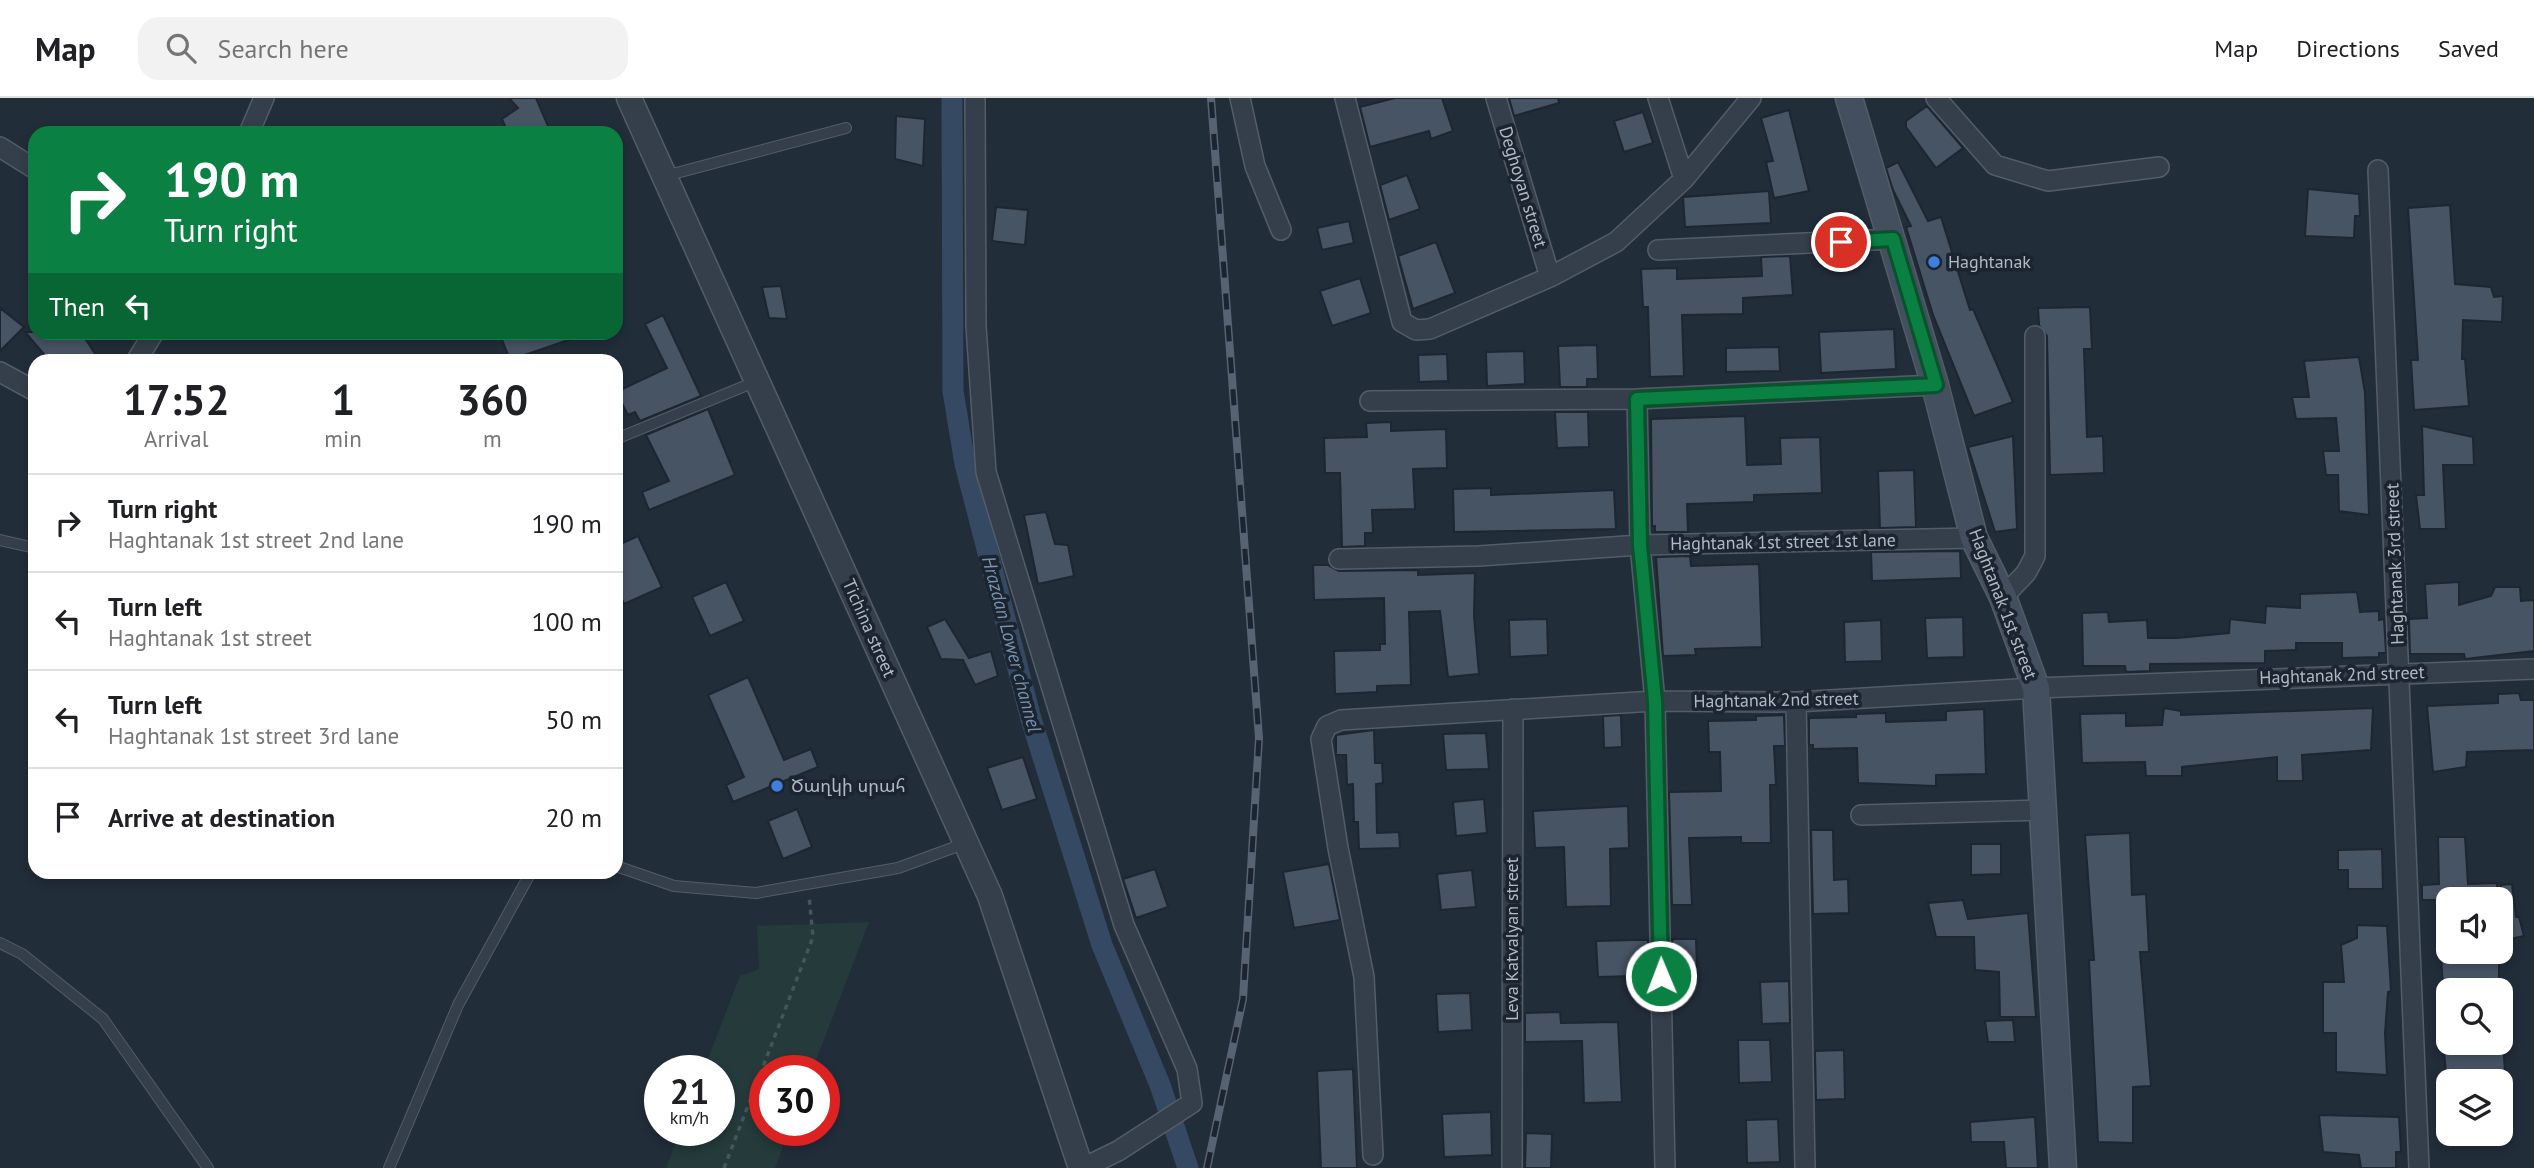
<!DOCTYPE html>
<meta charset="utf-8">
<style>
:root{--surface:#fff;--page:#f2f2f2;--text:#202124;--muted:#757577;--line:#e0e0e0}
body{margin:0;font-family:"PT Sans","Noto Sans Armenian",sans-serif;background:var(--page);color:var(--text);height:100vh;display:flex;flex-direction:column;font-size:26px;white-space:nowrap}
*{box-sizing:border-box;margin:0}
p{font-size:23px;color:var(--muted)}
.icon{flex:none;width:38px;height:38px;fill:none;stroke:currentColor;stroke-width:2;stroke-linecap:round;stroke-linejoin:round}
.map{position:relative;flex:1;overflow:hidden}
.sheet{position:absolute;left:28px;top:256px;width:595px;height:525px;display:flex;flex-direction:column;background:var(--surface);border-radius:21px;box-shadow:0 4px 10px #0003}
.sheet>*{flex:none}
.guide{position:absolute;left:28px;top:28px;width:595px;height:214px;border-radius:21px;box-shadow:0 4px 10px #0003;background:#0b8043;color:#fff;overflow:hidden}
.buttons{position:absolute;left:2436px;top:789px;display:grid;gap:14px}
.buttons a{display:grid;place-items:center;width:77px;height:77px;border-radius:14px;background:var(--surface);box-shadow:0 4px 10px #0003;font-size:35px}
.speed{position:absolute;left:644px;top:957px;display:flex;gap:14px;font-size:35px;font-weight:700;text-align:center}
.speed>*{display:grid;place-content:center;width:91px;height:91px;border-radius:50%;background:var(--surface);box-shadow:0 4px 10px #0003;line-height:1}
.speed small{font-size:18px;font-weight:400}
.speed .limit{border:10px solid #d22;background:#fff;color:#111}
.pin{position:absolute;display:grid;place-items:center;width:60px;height:60px;color:#fff;margin:-30px;border:4px solid #fff;border-radius:50%;box-shadow:0 2px 7px #0007}
.me{position:absolute;width:77px;margin:-38px;rotate:359deg;stroke-linejoin:round;filter:drop-shadow(0 0 5px #0008)}
.turn{display:flex;align-items:center;gap:24px;height:147px;padding:0 21px;font-size:32px}
.turn .icon{width:91px;height:91px;stroke-width:2.5}
.turn b{display:block;font-size:49px;line-height:60px}
.then{display:flex;align-items:center;height:66px;padding:0 21px;background:#0003;gap:14px;font-size:26px}
.eta{display:flex;justify-content:space-evenly;align-items:center;height:119px;text-align:center}
.eta b{font-size:42px;font-weight:600;line-height:49px}
ul{padding:0;list-style:none}
li{display:flex;align-items:center;gap:21px;height:98px;padding:0 21px;border-top:2px solid var(--line)}
li div{flex:1}
li b{display:block;font-size:26px}
li em{font-style:normal}
header{display:flex;align-items:center;gap:42px;box-sizing:border-box;height:98px;padding:0 35px;background:var(--surface);border-bottom:2px solid var(--line)}
header strong{font-size:33px}
nav{display:flex;gap:38px;margin-inline-start:auto;font-size:24px}
.search{width:490px;height:63px;background:var(--page);display:flex;align-items:center;gap:18px;box-sizing:border-box;padding:0 24px;border-radius:21px;color:var(--muted);font-size:26px}
.map>svg:first-child{display:block}
.green{fill:#243a3b}
.lines{fill:none;stroke-linecap:round;stroke-linejoin:round}
.canal{stroke:#354a62;stroke-width:21}
.building{fill:#475464;stroke:#1d2631;stroke-width:2}
.service-casing{stroke:#535d68;stroke-width:12}
.minor-casing{stroke:#535d68;stroke-width:22}
.tertiary-casing{stroke:#535d68;stroke-width:27}
.secondary-casing{stroke:#535d68;stroke-width:29}
.path{stroke:#415759;stroke-width:3.5;stroke-dasharray:5 5;stroke-linecap:butt}
.service{stroke:#353f4b;stroke-width:10}
.minor{stroke:#353f4b;stroke-width:19}
.tertiary{stroke:#353f4b;stroke-width:24}
.secondary{stroke:#434e5e;stroke-width:26}
.rail-casing{stroke:#576372;stroke-width:8}
.rail{stroke:#1b242f;stroke-width:5;stroke-dasharray:16;stroke-linecap:butt}
.route-casing{stroke:#07532c;stroke-width:18}
.route{stroke:#0b8043;stroke-width:12}
.shop-dot{fill:#3f7fe0;stroke:#1b242f;stroke-width:2.5}
.labels{text-anchor:middle;stroke-width:7;stroke-linejoin:round;paint-order:stroke}
.street-label{font-size:18px;fill:#b0bac7;stroke:#1b242f}
.poi-label{font-size:18px;fill:#b0bac7;stroke:#1b242f;text-anchor:start}
.water-label{font-size:19px;font-style:italic;fill:#7892af;stroke:#1b242f}
</style>
<header>
<strong>Map</strong>
<div class="search"><svg class="icon" aria-label="search" viewBox="0 0 24 24"><circle cx="10" cy="10" r="6"/><path d="M15 15l6 6"/></svg>Search here</div>
<nav><a>Map</a><a>Directions</a><a>Saved</a></nav>
</header>
<div class="map">
<svg width="2534" height="1070" viewBox="0 0 2534 1070">
<rect width="100%" height="100%" fill="#222d3a"/>
<path class="green" d="M869,824L812,973H765V1032L789,1033L775,1070H666L680,1033L719,1032V973H703L740,878L759,871L757,828Z"/>
<g class="lines">
<path class="canal" d="M952,0L953,293L965,366L1031,621L1102,847L1160,987L1188,1070"/>
</g>
<path class="building" d="M509,0H536L551,35H508L502,21L518,10Z
M1395,0H1442L1453,33L1431,41L1429,33L1370,49L1360,9Z
M1509,0H1558L1559,5L1514,18Z
M1927,8L1963,50L1936,70L1906,29V23Z
M1789,12L1809,93L1774,100L1766,64L1773,63L1761,20Z
M1643,14L1653,45L1624,54L1614,23Z
M896,18L925,21L923,68L895,61Z
M1898,64L1928,123L1941,119L1970,212L1973,211L2013,304L1974,318L1933,217L1906,129L1911,128L1893,92L1886,70Z
M1407,77L1420,111L1389,122L1380,87Z
M2308,91L2359,96L2360,118H2355L2354,140L2305,138Z
M1769,93L1771,125L1685,129L1683,99Z
M2450,107L2455,186L2491,189L2494,199L2503,198L2502,224L2463,222L2462,261H2465L2469,308L2414,312L2411,262H2418L2408,110Z
M996,109L1028,112L1025,147L992,143Z
M1349,123L1354,145L1322,152L1317,130Z
M1436,144L1455,195L1413,211L1398,158Z
M1790,158L1793,197L1743,200V216L1682,217L1684,278L1650,279L1648,209H1643L1641,171L1677,170V181L1762,178L1761,159Z
M1360,180L1371,215L1332,228L1320,193Z
M781,188L787,221L769,220L762,189Z
M2090,209L2092,251H2084L2087,339L2103,338L2104,375L2050,377L2047,238L2039,227L2038,210Z
M0,210L24,229L0,253Z
M663,217L701,298L640,323L635,314L628,317L616,294L667,270L645,226Z
M1894,231L1896,271L1821,275L1819,234Z
M25,234H81L99,262H49Z
M499,234H585L586,236L510,262Z
M1597,247L1598,281H1587V289H1560L1558,248Z
M1779,249L1780,273L1726,274V250Z
M1524,253L1525,286L1487,288L1486,254Z
M1447,256L1448,283L1419,284L1418,257Z
M2359,259L2365,295L2369,417L2339,413L2338,377H2326L2323,353H2339L2336,320L2296,321L2292,299H2309L2304,263Z
M708,311L735,377L649,412L642,394L669,383L646,337Z
M1555,314H1588L1589,349L1557,350Z
M1745,318L1747,367L1781,366L1780,340L1820,339L1822,395L1754,397V404L1687,406L1688,434H1655V428H1652L1651,321Z
M1391,324V333L1446,331L1447,370L1413,371L1415,411L1372,412L1373,435H1365V448L1342,449L1340,375H1325L1324,340L1367,339L1366,325Z
M2422,328L2473,339L2474,367H2443L2446,431H2420L2416,397H2424Z
M2013,338L2017,431L1995,434L1968,349Z
M1914,372L1916,429L1880,430L1878,373Z
M1491,390V397L1614,392L1616,431L1454,434L1453,391Z
M1046,414L1055,446L1068,447L1074,478L1038,486L1024,417Z
M638,438L662,489L624,506L616,489V448Z
M1960,453L1961,480L1872,483L1871,454Z
M1690,458L1691,468L1759,466L1762,549L1695,551L1696,557L1663,558L1656,459Z
M1313,467H1328L1339,473L1418,472V477L1475,475L1474,518L1479,576L1448,579L1440,513L1409,514L1411,587L1377,588V594L1335,596L1334,553L1380,552V546H1385L1384,500L1314,502Z
M726,484L744,523L710,538L692,499Z
M2459,484V507L2491,498L2495,489H2520L2521,503L2534,502V553L2465,561L2464,556H2410L2409,521L2427,520L2425,486Z
M2357,494L2360,514L2379,513V522L2384,521L2386,555H2379V559L2342,560V545H2296V552L2265,553V565L2150,566V573L2126,574L2125,568H2083L2082,515L2108,514L2109,524L2147,522L2148,540H2177L2229,535L2230,521L2265,525L2266,508L2300,510V496Z
M1963,519L1964,559L1927,560L1925,520Z
M945,521L969,560L991,553L998,578L975,587L963,562L941,561L927,529Z
M1547,521L1548,557L1510,559L1509,522Z
M1881,522L1882,563L1845,564L1844,524Z
M748,579L784,662L811,651L818,669L733,704L726,687L744,679L708,597Z
M2519,595L2521,602H2534V652L2467,654L2466,669L2433,674L2427,608L2498,605V596Z
M2164,610L2181,613V617L2373,610L2371,652L2302,657L2303,683H2277V659L2182,669V678H2146L2145,664L2082,665L2080,616L2126,615V628L2162,627Z
M1984,611L1986,676L1936,677V688L1858,685L1857,650L1813,651V647H1809V620L1856,619V616L1886,615V624L1946,622V613Z
M1621,617L1622,649L1604,650L1603,618Z
M1784,617L1785,648H1774L1776,687H1770L1771,745H1741V739L1689,740L1692,807H1672L1669,694L1721,693L1720,654H1709L1708,623L1756,622V618Z
M1374,632L1375,665H1382L1383,685L1376,686L1377,735L1399,734L1400,750L1359,751L1358,724H1354L1353,686L1347,687L1346,657H1336V637Z
M1486,635L1489,671L1446,672L1443,636Z
M1023,659L1037,701L1002,712L987,670Z
M1484,701L1487,735L1456,738L1453,704Z
M1628,708L1629,750L1610,751L1611,808L1566,809L1564,749L1535,750L1533,713Z
M797,711L812,749L783,761L768,723Z
M1811,732H1833L1834,782L1848,781L1849,815L1813,816Z
M2130,735L2132,797L2146,796L2149,854H2140L2151,988L2133,989V1045L2098,1044L2089,862H2094L2085,737Z
M2438,739H2465L2468,786L2497,785L2498,802H2422V787L2439,786Z
M1971,746H2001V776L1971,777Z
M2382,751L2383,791H2348V772H2338V752Z
M1329,766L1340,822L1294,830L1283,774Z
M1155,771L1168,809L1136,820L1123,781Z
M1472,772L1476,809L1441,812L1437,776Z
M2512,786L2516,819H2519L2524,838L2501,843V787Z
M1963,802L1968,821L2028,815L2036,919H2000L1999,874L1975,872L1974,839H1936L1928,805Z
M2357,827L2387,828L2391,893L2388,894L2385,935L2387,977L2336,974V935H2323V884H2344L2341,847L2357,840Z
M1672,841H1696L1697,869L1673,870Z
M1634,842H1648V871H1635V878L1598,879L1596,843Z
M2441,854H2499V892H2443Z
M1789,883L1790,925L1762,926L1760,884Z
M1470,895L1472,932L1438,934L1436,896Z
M1560,914L1561,925L1618,924L1622,1004L1584,1005L1582,943L1525,944V915Z
M2013,922L2015,944H1988L1985,923Z
M1738,942H1770L1772,984L1739,985Z
M2443,945H2503L2505,974L2485,975V984H2447Z
M1844,952L1845,1001L1816,1002L1815,953Z
M1353,971L1357,1070H1321L1317,973Z
M1491,1014L1492,1057L1444,1059L1442,1016Z
M2319,1017L2399,1019L2401,1054H2396V1070H2361L2359,1057L2323,1054Z
M2035,1019L2038,1070H2006L2004,1044H1971L1970,1024Z
M1778,1021L1780,1064L1747,1065L1746,1022Z
M1526,1035L1552,1036L1551,1070H1525Z"/>
<g class="lines">
<g class="service-casing">
<path id="service" d="M665,78L846,30
M616,341L757,283
M0,442L35,450
M616,768L674,788L756,795L898,770L966,745
M0,845L22,856L103,921L208,1070
M389,1070L458,907L531,774"/>
</g>
<g class="minor-casing">
<path id="minor" d="M975,0L976,228L986,374L1124,827L1187,971L1192,1005L1118,1053L1083,1070
M1240,0L1255,68L1281,132
M1345,0L1402,224L1416,232L1430,231L1550,179L1616,144L1684,81L1751,0
M1496,0L1550,179
M1658,0L1684,81
M1936,0L1995,67L2048,83L2159,69
M249,35L264,0
M0,49L35,71
M2378,72L2419,1070
M1658,152L1893,141
M137,262L154,234
M0,274L35,293
M1637,301L1640,447L1655,603L1665,1070
M1370,303L1637,301L1935,287
M1339,461L1479,458L1640,447L1974,440
M2003,499L2026,475L2035,458V238
M1796,604L1805,1070
M1861,717L2041,712
M1373,1057L1364,879L1338,750L1321,641L1327,628L1341,622L1655,603L1796,604L2036,590L2534,571
M1512,1070L1513,611"/>
</g>
<g class="tertiary-casing">
<path id="tertiary" d="M629,0L990,798L1081,1070"/>
</g>
<g class="secondary-casing">
<path id="secondary" d="M1849,0L1935,287L1974,440L2003,499L2036,590L2063,1070"/>
</g>
<path class="path" d="M724,1070L813,839L809,798"/>
<use href="#service" class="service"/>
<use href="#minor" class="minor"/>
<use href="#tertiary" class="tertiary"/>
<use href="#secondary" class="secondary"/>
<g class="rail-casing">
<path id="rail" d="M1207,1070L1243,901L1259,640L1211,0"/>
</g>
<use href="#rail" class="rail"/>
</g>
<g class="lines">
<g class="route-casing">
<path id="route" d="M1661,878L1655,603L1640,447L1637,301L1936,287L1893,141L1841,144"/>
</g>
<use href="#route" class="route"/>
</g>
<g class="shop-dot">
<circle cx="1934" cy="164" r="7"/>
<circle cx="777" cy="688" r="7"/>
</g>
<g class="labels">
<g class="street-label">
<text transform="translate(1523 89) rotate(73)" y="6">Deghoyan street</text>
<text transform="translate(1783 444) rotate(-1)" y="6">Haghtanak 1st street 1st lane</text>
<text transform="translate(2395 466) rotate(-92)" y="6">Haghtanak 3rd street</text>
<text transform="translate(2003 506) rotate(69)" y="6">Haghtanak 1st street</text>
<text transform="translate(869 530) rotate(66)" y="6">Tichina street</text>
<text transform="translate(2342 577) rotate(-2)" y="6">Haghtanak 2nd street</text>
<text transform="translate(1776 602) rotate(-1)" y="6">Haghtanak 2nd street</text>
<text transform="translate(1512 841) rotate(-90)" y="6">Leva Katvalyan street</text>
</g>
<g class="poi-label">
<text x="1948" y="170">Haghtanak</text>
<text x="791" y="694">Ծաղկի սրահ</text>
</g>
<g class="water-label">
<text transform="translate(1012 546) rotate(75)" y="7">Hrazdan Lower channel</text>
</g>
</g>
</svg>
<div class="buttons">
<a><svg class="icon" aria-label="sound" viewBox="0 0 24 24"><path d="M4 9h4l5-4v14l-5-4H4zM17 9q2 3 0 6"/></svg></a>
<a><svg class="icon" aria-label="search" viewBox="0 0 24 24"><circle cx="10" cy="10" r="6"/><path d="M15 15l6 6"/></svg></a>
<a><svg class="icon" aria-label="layers" viewBox="0 0 24 24"><path d="M12 4l9 5-9 5-9-5zM3 14l9 5 9-5"/></svg></a>
</div>
<div class="speed"><div>21<small>km/h</small></div><div class="limit">30</div></div>
<div class="pin" style="left:1841px;top:144px;background:#d93025"><svg class="icon" aria-label="arrive" viewBox="0 0 24 24"><path d="M6 21V4h12l-3 4 3 4H6"/></svg></div>
<svg class="me" style="left:1661px;top:878px" viewBox="-20 -20 40 40"><circle r="17" fill="#0b8043" stroke="#fff" stroke-width="3"/><path d="M0-11L8 9 0 5-8 9z" fill="#fff"/></svg>
<div class="guide">
<div class="turn"><svg class="icon" aria-label="right" viewBox="0 0 24 24"><path d="M7 20v-9h11M14 6l5 5-5 5"/></svg><div><b>190 m</b>Turn right</div></div>
<div class="then">Then<svg class="icon" aria-label="left" viewBox="0 0 24 24"><path d="M17 20v-9H6M10 6l-5 5 5 5"/></svg></div>
</div>
<section class="sheet">
<div class="eta">
<div><b>17:52</b><p>Arrival</p></div>
<div><b>1</b><p>min</p></div>
<div><b>360</b><p>m</p></div>
</div>
<ul>
<li><svg class="icon" aria-label="right" viewBox="0 0 24 24"><path d="M7 20v-9h11M14 6l5 5-5 5"/></svg><div><b>Turn right</b><p>Haghtanak 1st street 2nd lane</p></div><em>190 m</em></li>
<li><svg class="icon" aria-label="left" viewBox="0 0 24 24"><path d="M17 20v-9H6M10 6l-5 5 5 5"/></svg><div><b>Turn left</b><p>Haghtanak 1st street</p></div><em>100 m</em></li>
<li><svg class="icon" aria-label="left" viewBox="0 0 24 24"><path d="M17 20v-9H6M10 6l-5 5 5 5"/></svg><div><b>Turn left</b><p>Haghtanak 1st street 3rd lane</p></div><em>50 m</em></li>
<li><svg class="icon" aria-label="arrive" viewBox="0 0 24 24"><path d="M6 21V4h12l-3 4 3 4H6"/></svg><div><b>Arrive at destination</b></div><em>20 m</em></li>
</ul>
</section>
</div>
